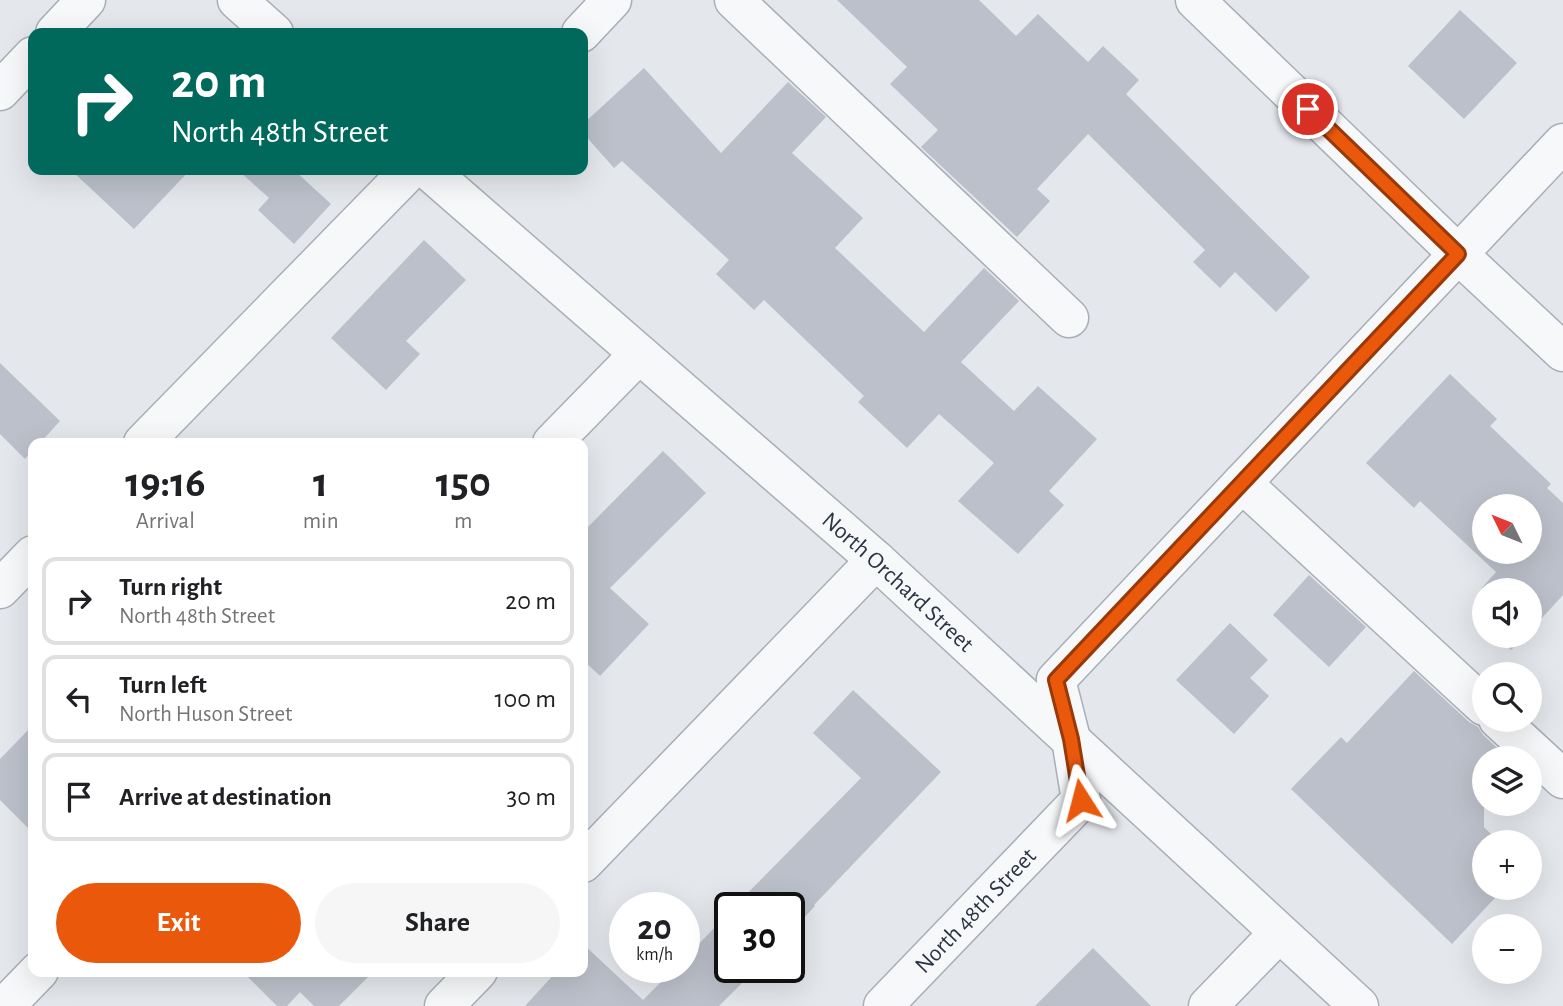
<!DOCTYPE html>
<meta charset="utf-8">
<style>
:root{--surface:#fff;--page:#f6f6f6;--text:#202124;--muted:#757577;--line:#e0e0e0;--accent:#ea580c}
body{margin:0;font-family:"Alegreya Sans",sans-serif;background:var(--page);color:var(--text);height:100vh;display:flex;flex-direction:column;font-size:26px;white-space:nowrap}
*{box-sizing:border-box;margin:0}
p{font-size:23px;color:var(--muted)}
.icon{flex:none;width:38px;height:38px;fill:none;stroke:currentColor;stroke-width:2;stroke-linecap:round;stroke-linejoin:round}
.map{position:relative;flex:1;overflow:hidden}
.details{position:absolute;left:28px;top:438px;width:560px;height:539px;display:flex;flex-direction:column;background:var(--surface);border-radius:14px;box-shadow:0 7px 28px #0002}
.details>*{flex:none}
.hud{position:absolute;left:28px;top:28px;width:560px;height:147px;border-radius:14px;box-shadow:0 7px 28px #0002;background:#00695c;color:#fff;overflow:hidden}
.needle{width:46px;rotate:313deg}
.controls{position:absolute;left:1472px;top:494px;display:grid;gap:14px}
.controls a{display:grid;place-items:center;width:70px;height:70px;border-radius:50%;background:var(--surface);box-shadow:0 7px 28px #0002;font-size:35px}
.speed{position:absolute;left:609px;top:892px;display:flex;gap:14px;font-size:35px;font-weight:700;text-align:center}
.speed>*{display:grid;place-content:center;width:91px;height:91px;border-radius:50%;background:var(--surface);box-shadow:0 7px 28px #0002;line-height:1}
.speed small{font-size:18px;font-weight:400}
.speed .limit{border:4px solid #111;border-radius:10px;background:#fff;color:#111}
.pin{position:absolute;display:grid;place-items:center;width:60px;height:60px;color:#fff;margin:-30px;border:4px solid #fff;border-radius:50%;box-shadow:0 2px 7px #0007}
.me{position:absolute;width:77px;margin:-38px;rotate:351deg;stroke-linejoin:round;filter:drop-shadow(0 0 5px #0008)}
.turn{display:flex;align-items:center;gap:24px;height:147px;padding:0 28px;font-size:32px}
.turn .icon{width:91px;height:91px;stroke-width:2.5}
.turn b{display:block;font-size:49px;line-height:60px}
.eta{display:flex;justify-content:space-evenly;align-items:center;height:119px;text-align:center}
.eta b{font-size:42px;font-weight:600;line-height:49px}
.cta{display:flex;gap:14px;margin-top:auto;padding:14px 28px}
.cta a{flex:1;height:80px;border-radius:42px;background:var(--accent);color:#fff;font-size:28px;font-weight:600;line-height:80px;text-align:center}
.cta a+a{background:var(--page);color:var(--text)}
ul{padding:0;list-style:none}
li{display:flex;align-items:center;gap:21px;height:88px;margin:0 14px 10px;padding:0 14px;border:4px solid var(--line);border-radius:14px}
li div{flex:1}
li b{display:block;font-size:26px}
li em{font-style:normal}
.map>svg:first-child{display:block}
.building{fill:#bbc0ca;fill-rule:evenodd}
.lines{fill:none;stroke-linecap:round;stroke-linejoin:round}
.minor-casing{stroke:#a9aeb7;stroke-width:41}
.minor{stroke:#f7f8fa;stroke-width:38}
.route-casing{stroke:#983908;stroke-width:18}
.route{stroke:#ea580c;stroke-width:12}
.labels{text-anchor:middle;stroke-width:5;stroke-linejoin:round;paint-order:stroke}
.street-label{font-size:24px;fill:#2b3445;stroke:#f4f6f9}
</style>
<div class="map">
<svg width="1563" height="1006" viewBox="0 0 1563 1006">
<rect width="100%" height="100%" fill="#e4e7ec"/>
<path class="building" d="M837,0H979L1016,36L1038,14L1088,62L1103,46L1139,80L1126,94L1310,277L1276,312L1235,272L1220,288L1193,262L1205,250L1088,134L1037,189L1050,201L1017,237L921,147L938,130L890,84L907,67Z
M1460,10L1517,63L1464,119L1408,66Z
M644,68L721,153L788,82L826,117L792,153L863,218L835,248L924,332L984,268L1019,301L961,362L1014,411L1038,386L1097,439L1049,491L1064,505L1018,554L958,501L994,463L939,414L907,448L858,402L864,396L764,300L754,310L716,274L729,260L622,161L614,168L583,133V124Z
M71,170H190L134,229Z
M238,170H294L331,204L294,244L258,210L269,198Z
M424,240L466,280L406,341L420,354L386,390L331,338Z
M0,363L60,421L40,443H33V450L25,459L0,434Z
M1450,374L1497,419L1490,426L1551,484L1547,488L1563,503V595L1530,631V590H1484V592L1481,589L1496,572L1420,501L1414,508L1366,463ZM1484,506H1530V551H1484Z
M663,451L706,493L610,588L649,624L600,676L583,660V532Z
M1309,575L1366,627L1329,667L1273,615Z
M1230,623L1268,660L1250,678L1269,696L1234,734L1176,680Z
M1495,635H1526L1511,650Z
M1414,671L1469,722L1478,727L1483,735L1508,758H1484V827L1499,842H1484V887H1505L1452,944L1291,789L1341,737L1347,743Z
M853,690L941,772L814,905L815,906L789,934V908H733L861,778L813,733Z
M33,725V833L0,800V759Z
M730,912V968H757L719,1006H525L557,971H583V944L643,1000L675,968H684V959Z
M1093,948L1151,1006H1035Z
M242,971H374L339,1006H314L300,992L287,1006H277Z"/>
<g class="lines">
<g class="minor-casing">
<g id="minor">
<path d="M237,0L274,33"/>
<path d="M734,0L1069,318"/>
<path d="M1195,0L1458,254L1563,352"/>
<path d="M55,33L86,0"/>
<path d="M581,33L612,0"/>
<path d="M0,91L33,56"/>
<path id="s1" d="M428,170L876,560L1359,1006"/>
<path d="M143,443L410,170"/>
<path d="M552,443L639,354"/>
<path d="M1242,483L1484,706"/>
<path d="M0,589L33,555"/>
<path d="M1498,719L1563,779"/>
<path d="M583,863L876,560"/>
<path d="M5,1006L39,971"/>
<path d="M444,1006L478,971"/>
<path id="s2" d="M883,1006L1081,800L1071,739L1056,680L1563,143"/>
<path d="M1208,1006L1279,933"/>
</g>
</g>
<use href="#minor" class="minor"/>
</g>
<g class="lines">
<g class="route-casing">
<path id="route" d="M1081,800L1071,739L1056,680L1458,254L1308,109"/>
</g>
<use href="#route" class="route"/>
</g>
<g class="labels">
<g class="street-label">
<text dy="8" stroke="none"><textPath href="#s1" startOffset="625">North Orchard Street</textPath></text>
<text dy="8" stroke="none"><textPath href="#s2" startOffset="133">North 48th Street</textPath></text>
</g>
</g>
</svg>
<div class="controls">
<a><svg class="needle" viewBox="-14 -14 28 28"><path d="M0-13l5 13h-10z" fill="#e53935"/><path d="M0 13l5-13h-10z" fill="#757577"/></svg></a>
<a><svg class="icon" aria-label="sound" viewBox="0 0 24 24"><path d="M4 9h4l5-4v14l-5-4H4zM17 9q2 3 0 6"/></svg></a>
<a><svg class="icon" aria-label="search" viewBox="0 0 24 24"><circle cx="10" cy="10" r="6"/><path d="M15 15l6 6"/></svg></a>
<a><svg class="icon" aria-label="layers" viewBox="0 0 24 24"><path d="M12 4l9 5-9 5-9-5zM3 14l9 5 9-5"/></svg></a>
<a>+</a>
<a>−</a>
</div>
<div class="speed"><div>20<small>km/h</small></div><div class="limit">30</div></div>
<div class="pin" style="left:1308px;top:109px;background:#d93025"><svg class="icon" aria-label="arrive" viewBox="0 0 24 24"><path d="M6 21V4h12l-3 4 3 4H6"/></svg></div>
<svg class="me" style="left:1081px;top:800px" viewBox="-20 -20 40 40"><path d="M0-17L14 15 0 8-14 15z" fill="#ea580c" stroke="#fff" stroke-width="4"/></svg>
<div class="hud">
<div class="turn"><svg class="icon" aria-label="right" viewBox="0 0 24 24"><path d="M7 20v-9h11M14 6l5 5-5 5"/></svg><div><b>20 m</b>North 48th Street</div></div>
</div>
<section class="details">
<div class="eta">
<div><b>19:16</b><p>Arrival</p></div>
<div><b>1</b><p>min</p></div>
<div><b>150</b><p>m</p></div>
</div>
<ul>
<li><svg class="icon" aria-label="right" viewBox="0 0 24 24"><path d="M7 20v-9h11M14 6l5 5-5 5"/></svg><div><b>Turn right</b><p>North 48th Street</p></div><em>20 m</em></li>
<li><svg class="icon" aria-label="left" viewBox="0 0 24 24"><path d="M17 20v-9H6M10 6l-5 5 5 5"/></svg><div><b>Turn left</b><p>North Huson Street</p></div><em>100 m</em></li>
<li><svg class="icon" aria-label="arrive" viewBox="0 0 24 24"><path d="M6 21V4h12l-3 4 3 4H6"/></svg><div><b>Arrive at destination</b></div><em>30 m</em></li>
</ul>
<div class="cta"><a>Exit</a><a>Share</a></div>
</section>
</div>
